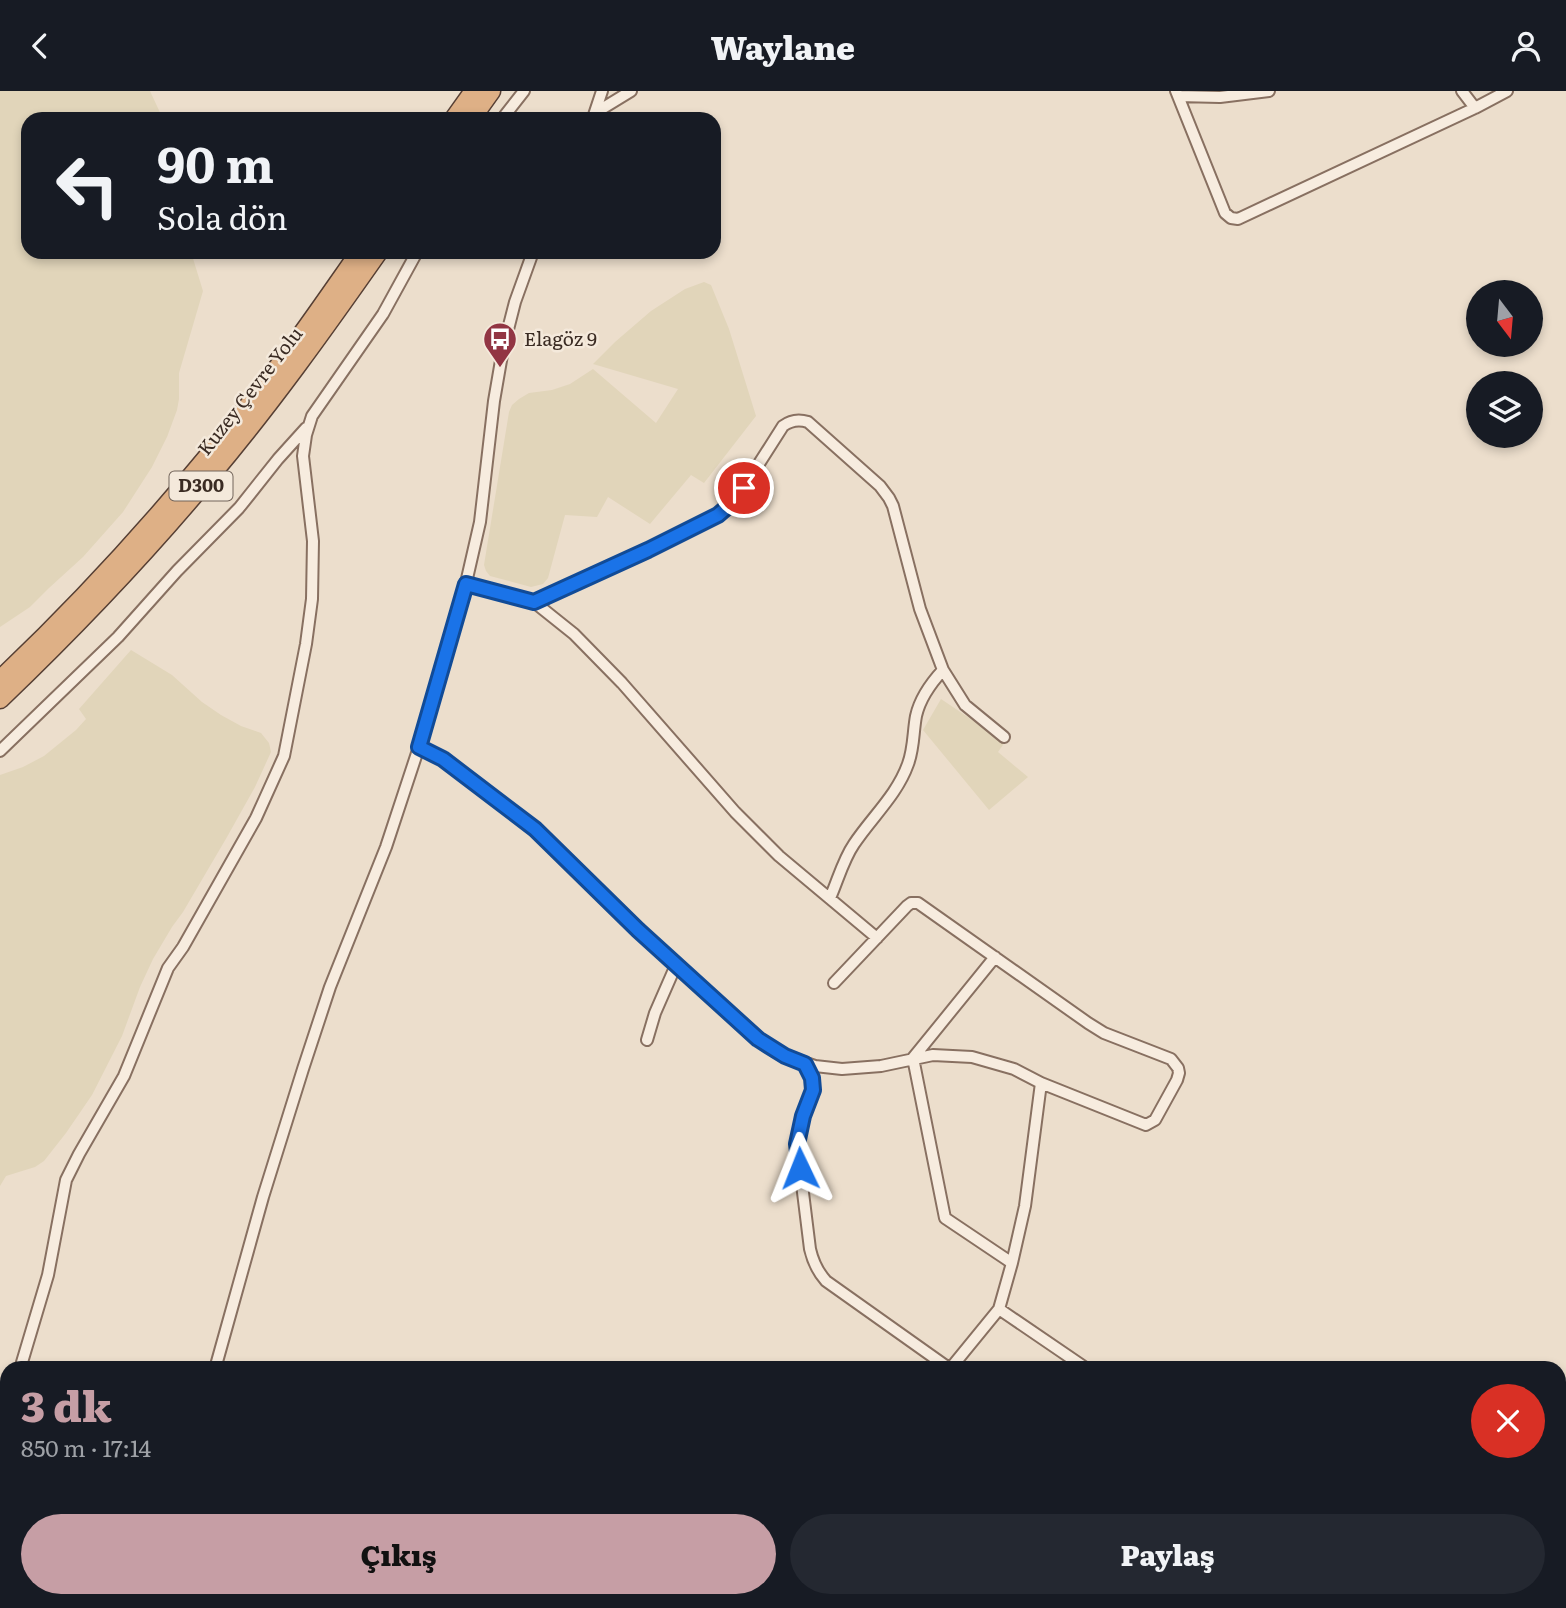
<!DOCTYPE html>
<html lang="tr">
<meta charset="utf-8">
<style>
:root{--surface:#171b24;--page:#242831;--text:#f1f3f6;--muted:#9ea1a6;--accent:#c69ea5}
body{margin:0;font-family:Literata,serif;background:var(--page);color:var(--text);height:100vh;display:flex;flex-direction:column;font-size:26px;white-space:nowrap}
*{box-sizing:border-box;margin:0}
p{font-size:23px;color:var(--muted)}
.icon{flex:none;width:38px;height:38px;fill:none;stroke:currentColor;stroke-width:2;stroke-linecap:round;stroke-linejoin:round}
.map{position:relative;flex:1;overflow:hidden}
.drawer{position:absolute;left:0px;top:1270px;width:1566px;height:247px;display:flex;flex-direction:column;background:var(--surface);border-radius:21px 21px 0 0;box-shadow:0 4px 10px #0003}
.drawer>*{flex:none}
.guide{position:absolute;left:21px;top:21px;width:700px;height:147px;border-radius:21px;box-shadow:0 4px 10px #0003;background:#171b24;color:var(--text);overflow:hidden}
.needle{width:46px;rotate:164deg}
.controls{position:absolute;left:1466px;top:189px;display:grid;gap:14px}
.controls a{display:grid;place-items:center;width:77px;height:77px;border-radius:50%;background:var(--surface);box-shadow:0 4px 10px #0003;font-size:35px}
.pin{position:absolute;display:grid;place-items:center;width:60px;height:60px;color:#fff;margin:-30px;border:4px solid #fff;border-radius:50%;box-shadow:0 2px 7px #0007}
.me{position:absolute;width:77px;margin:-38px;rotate:358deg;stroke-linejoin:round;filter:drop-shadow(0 0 5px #0008)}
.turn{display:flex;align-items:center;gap:24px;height:147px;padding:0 21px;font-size:32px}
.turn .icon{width:91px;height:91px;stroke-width:2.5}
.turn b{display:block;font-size:49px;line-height:60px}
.round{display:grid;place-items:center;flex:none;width:74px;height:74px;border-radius:37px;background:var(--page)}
.summary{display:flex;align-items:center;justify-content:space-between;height:119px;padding:0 21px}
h1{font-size:42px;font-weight:800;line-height:52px;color:var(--accent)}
.action{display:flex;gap:14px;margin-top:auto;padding:14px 21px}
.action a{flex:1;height:80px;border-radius:42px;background:var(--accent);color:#111;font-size:28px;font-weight:800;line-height:80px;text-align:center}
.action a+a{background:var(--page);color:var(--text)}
header{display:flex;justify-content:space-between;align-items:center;height:91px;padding:0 21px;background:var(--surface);font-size:32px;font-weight:800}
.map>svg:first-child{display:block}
.farmland{fill:#e1d5ba}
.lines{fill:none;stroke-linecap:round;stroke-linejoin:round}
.minor-casing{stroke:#887061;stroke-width:14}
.trunk-casing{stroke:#563f34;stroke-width:21}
.minor{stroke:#f7ecdf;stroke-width:10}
.trunk{stroke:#deb086;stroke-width:18}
.route-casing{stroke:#114b97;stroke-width:18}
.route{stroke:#1a73e8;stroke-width:12}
.labels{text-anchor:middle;stroke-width:5;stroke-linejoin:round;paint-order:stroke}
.shield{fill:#f4e9db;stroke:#72645a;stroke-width:2}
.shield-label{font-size:18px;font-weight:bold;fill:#3a2b23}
.poi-label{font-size:19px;fill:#3a2b23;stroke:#f4e9db;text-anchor:start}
.street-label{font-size:19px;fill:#3a2b23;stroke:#f4e9db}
</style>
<header><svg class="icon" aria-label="back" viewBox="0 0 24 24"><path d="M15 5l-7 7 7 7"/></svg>Waylane<svg class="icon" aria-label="person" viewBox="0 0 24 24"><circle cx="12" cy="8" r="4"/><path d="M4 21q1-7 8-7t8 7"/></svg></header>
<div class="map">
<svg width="1566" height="1517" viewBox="0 0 1566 1517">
<rect width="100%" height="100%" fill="#ecdecc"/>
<path class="farmland" d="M0,0H150L163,28H28V161H191L203,200L179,282V308L177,319L167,346L152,376L123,421L83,466L49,497L30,516L0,536Z
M704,191L711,194L729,238L756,325L704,392L691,384L650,433L608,406L597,426L565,424L548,487L543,493L531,496L490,485L486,480L484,474L509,321L512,314L519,308L529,302L552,299L570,293L593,278L656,332L678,298L593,273L615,251L651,220L685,198Z
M131,559L172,584L202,611L221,624L241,635L261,642L269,652L271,661L255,696L227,746L183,821L172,836L153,868L140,896L122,945L92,1004L66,1042L44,1070L35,1076L6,1085L0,1095V684L23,676L44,665L76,639L86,628L79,618Z
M941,608L1005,651L998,661L1028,686L989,719L923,639Z"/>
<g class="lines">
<g class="minor-casing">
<path id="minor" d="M1176,0L1225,122L1231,127L1238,128L1475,17L1507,0
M1462,0L1475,17
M1178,5L1220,6L1269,0
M595,22L631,0
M594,24L602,0
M502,28L524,0
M466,493L534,511L574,543L622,592L735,721L779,765L877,847
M534,511L648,459L717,424L739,404L783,335C791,329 799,328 808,331L880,395L889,407L893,415L920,518L943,579L965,614L1004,646
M419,656L443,668L535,739L582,785L676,874L758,948L785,965L815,975L842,978L881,975L933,964L972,966L1014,978L1041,992L1146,1034L1155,1029L1177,989L1179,982L1178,977L1171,968L1104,942L1088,932L918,812H911L907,815L834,892
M0,660L118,546L177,480L239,417L278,368L306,337
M830,807C838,789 843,769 854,753C872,726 897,704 908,673C914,657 913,641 916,625C920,607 931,592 943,579
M995,866L913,967L945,1127L1012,1172
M647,949L655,922L676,874
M805,973L812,987L813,999L803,1025L797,1053L810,1158C813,1171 818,1181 826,1190L950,1278L999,1218
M1041,992L1025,1115L1012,1172L999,1218L1087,1278
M20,1278L48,1184L66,1089L79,1063L124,985L168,877L183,856L256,727L284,665L306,553L312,508L313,450L303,365L306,344L312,325L383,223L417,161
M215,1278L263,1106L303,978L330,896L386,756L419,656L463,505L480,431L494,310L503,258L515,211L533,161
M0,1344L7,1319
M1072,1510L1076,1517
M147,1517L149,1510
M1210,1517L1219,1510
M1319,1517L1328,1510"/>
</g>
<g class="trunk-casing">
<path id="trunk" d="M454,28L474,0
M471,28L491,0
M0,589C92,502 176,408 254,308C291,261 325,211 360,161
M0,608C73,538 143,465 208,387C269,315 324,238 378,161"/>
</g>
<use href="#minor" class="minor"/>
<use href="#trunk" class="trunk"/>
</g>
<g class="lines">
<g class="route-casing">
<path id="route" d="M744,397L733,411L718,424L648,459L534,511L466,493L419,656L443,668L535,738L638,839L758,948L785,965L805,973L812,987L813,999L803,1025L797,1053L800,1077"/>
</g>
<use href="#route" class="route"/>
</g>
<defs>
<g id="bus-pin" transform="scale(1.75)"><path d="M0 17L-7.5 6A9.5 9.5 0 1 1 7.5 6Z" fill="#923543" stroke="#f4e9db"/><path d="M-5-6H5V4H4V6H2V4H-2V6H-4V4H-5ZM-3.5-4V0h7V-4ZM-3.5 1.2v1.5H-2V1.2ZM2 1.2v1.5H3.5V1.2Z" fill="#fff"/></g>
</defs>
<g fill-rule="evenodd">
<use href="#bus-pin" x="500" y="248"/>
</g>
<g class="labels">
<rect class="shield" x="169.5" y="380.5" width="63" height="29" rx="5"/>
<g class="shield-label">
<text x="201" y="401">D300</text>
</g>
<g class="poi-label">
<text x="524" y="255">Elagöz 9</text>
</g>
<g class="street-label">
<text transform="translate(250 300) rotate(-52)" y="7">Kuzey Çevre Yolu</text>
</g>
</g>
</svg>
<div class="controls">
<a><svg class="needle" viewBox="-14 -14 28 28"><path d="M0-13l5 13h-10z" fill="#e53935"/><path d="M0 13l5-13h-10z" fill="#9ea1a6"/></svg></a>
<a><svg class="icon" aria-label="layers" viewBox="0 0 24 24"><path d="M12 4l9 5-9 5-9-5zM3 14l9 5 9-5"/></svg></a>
</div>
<div class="pin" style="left:744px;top:397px;background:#d93025"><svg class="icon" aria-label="arrive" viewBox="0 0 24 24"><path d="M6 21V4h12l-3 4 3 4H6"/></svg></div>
<svg class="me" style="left:800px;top:1077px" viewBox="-20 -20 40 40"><path d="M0-17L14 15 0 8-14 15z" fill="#1a73e8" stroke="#fff" stroke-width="4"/></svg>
<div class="guide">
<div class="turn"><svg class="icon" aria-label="left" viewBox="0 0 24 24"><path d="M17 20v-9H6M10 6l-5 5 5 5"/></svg><div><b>90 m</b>Sola dön</div></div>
</div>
<section class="drawer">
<div class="summary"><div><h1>3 dk</h1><p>850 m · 17:14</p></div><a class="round" style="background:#d93025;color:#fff"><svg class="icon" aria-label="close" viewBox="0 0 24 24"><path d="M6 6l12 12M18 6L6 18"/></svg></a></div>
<div class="action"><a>Çıkış</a><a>Paylaş</a></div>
</section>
</div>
